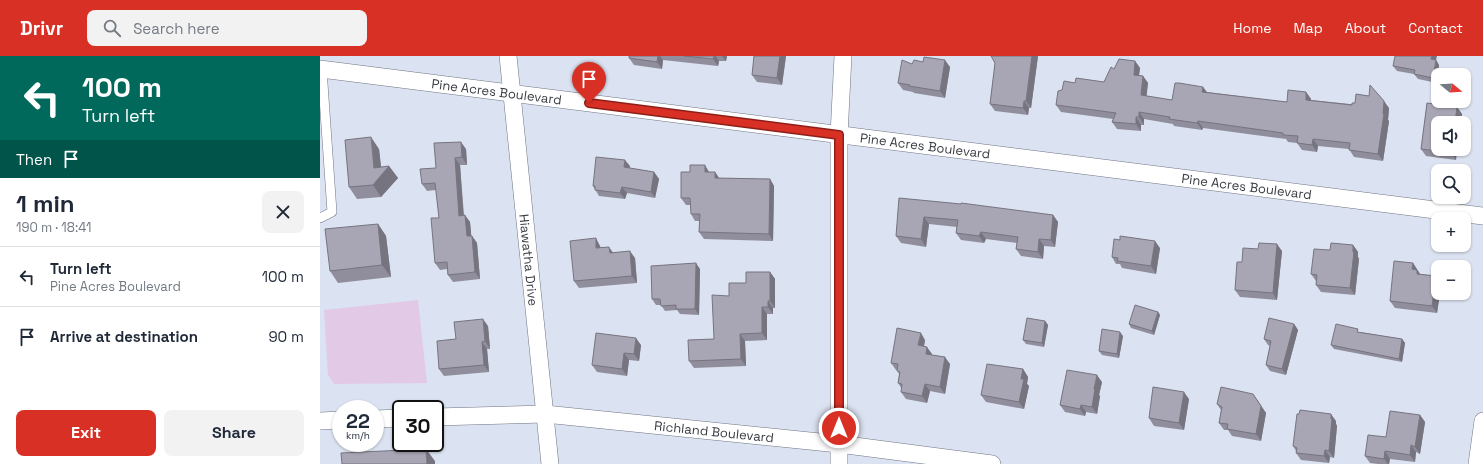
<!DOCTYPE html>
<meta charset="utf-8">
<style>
:root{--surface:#fff;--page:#f2f2f3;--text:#1f2937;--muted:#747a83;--line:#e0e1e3;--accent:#d93025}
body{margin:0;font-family:"Space Grotesk",sans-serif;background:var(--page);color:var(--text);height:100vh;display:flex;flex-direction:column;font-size:15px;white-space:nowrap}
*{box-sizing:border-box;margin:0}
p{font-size:13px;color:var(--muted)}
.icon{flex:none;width:22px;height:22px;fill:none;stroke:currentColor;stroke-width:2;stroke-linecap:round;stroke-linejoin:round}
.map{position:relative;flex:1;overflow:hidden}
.drawer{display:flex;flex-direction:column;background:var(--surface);width:320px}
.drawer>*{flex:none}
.top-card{background:#00695c;color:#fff;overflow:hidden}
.needle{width:26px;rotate:108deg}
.tools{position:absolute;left:1111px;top:12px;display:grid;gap:8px}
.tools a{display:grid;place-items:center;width:40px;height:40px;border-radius:8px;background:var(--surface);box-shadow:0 1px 3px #0004;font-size:20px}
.speed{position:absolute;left:12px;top:344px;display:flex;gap:8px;font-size:20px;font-weight:700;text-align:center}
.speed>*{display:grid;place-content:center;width:52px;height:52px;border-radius:50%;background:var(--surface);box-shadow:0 1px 3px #0004;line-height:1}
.speed small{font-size:10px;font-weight:400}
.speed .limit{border:2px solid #111;border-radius:6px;background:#fff;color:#111}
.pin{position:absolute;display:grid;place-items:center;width:34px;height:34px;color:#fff;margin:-41px -17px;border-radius:50% 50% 50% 0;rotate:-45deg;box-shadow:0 0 4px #0007}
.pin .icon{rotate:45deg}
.me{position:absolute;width:44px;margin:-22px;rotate:0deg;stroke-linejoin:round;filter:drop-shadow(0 0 3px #0008)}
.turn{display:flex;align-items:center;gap:14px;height:84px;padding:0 16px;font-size:18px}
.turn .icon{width:52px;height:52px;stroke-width:2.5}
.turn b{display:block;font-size:28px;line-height:34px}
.then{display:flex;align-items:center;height:38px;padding:0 16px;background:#0003;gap:8px;font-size:15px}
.round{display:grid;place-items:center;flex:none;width:42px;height:42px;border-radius:8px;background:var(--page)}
.head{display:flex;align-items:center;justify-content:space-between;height:68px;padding:0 16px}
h1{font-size:24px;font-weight:700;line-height:30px}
.cta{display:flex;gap:8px;margin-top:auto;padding:8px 16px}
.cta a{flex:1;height:46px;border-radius:8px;background:var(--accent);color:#fff;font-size:16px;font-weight:700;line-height:46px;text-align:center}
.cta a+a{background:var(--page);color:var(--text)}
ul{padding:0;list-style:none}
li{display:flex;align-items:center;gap:12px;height:60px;padding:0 16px;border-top:1px solid var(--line)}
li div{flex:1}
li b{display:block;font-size:15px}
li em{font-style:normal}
header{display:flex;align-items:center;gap:24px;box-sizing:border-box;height:56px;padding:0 20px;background:var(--accent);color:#fff}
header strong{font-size:19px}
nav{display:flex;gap:22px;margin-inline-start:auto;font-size:14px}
.search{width:280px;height:36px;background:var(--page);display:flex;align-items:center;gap:10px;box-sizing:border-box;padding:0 14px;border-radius:8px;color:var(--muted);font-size:15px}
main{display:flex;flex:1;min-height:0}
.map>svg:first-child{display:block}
.green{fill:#e2cae6}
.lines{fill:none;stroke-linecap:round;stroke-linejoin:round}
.service-casing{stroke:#6f7583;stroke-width:10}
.minor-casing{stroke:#6f7583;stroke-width:18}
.service{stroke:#fff;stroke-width:9}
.minor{stroke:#fff;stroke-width:17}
.wall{fill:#908e9c}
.shaded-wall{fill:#76747f}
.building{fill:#a8a5b5;stroke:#76747f}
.route-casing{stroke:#8d1f18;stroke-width:10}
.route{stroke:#d93025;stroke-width:7}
.labels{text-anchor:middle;stroke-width:3;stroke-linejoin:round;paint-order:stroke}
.street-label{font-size:13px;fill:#393c42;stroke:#dbe2f1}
</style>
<header>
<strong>Drivr</strong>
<div class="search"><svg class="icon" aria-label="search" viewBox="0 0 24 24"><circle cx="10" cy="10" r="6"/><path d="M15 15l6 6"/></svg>Search here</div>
<nav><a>Home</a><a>Map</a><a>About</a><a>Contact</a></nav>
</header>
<main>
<section class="drawer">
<div class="top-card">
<div class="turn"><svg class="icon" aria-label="left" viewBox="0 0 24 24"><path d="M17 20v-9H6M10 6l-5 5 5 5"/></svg><div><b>100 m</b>Turn left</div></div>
<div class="then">Then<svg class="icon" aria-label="arrive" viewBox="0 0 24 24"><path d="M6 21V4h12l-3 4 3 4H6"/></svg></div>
</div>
<div class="head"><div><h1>1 min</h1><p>190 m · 18:41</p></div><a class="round"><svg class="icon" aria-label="close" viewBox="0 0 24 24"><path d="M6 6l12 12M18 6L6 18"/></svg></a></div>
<ul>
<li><svg class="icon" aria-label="left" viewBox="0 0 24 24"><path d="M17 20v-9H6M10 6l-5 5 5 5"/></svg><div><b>Turn left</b><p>Pine Acres Boulevard</p></div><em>100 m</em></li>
<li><svg class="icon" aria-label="arrive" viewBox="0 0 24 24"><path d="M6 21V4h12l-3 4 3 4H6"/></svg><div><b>Arrive at destination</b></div><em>90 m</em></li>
</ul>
<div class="cta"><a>Exit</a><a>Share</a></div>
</section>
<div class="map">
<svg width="1163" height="408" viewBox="0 0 1163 408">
<rect width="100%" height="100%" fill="#dbe2f1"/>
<path class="green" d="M98,244L107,327L14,328L8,319L4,254Z"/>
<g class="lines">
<g class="service-casing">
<path id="service" d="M0,162L12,156L2,13"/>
</g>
<g class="minor-casing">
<g id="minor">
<path id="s1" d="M188,0L230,408"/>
<path id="s2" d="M0,13L1163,160"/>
<path id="s3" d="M115,361L225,358L519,388L672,408"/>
<path d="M55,363L81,362"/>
<path d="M0,365L21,364"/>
<path d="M519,408V79L523,0"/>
<path d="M1157,408L1163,365"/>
</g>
</g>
<use href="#service" class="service"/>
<use href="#minor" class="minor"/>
</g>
<path class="wall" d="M309,0H407L406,5H399L398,10L343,4L342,13L314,9L309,2Z
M434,0H466L462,29L437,26L432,19Z
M671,0H718L711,52H709L708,59L675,55L670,48L675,7Z
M1116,4L1119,9L1117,27L1098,23L1094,18L1077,15L1073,10Z
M815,5L820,12L819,19L823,20L828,27L826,40L852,44L883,31L887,36L967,46L986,36L991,43V44L1069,52L1068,64L1069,65L1063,105L1034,101L1029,93L998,90L997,96L982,94L977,87L968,86L966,83L883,72L882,74L854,70L853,68L824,63V69H821V75L797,73L792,66L793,63L741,56L736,49L742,34L755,27L784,26L794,13Z
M592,8L630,11L625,42L594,37L593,36L583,34L578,27Z
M1107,47L1137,51L1142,58L1141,67H1118V93H1137L1136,104L1106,100L1101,93Z
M59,93L61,111L69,110L78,122L61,141L37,143L29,131Z
M146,93L147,109H140L144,159L150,166L151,180H152L157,187L160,223L133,226L128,219L127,213L120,214L115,207L119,162L116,134L107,135L102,128L116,112Z
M310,110L309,112L334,116L339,123L335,142L307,137L305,143L279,140L273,130Z
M370,116H395L399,122L450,123L454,130L453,185L384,183L379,176L380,165H375L371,158V149H366L361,142Z
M579,142L733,159L738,166L735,191L724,190L723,203L701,200L696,193L697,187L666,183L664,187L641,184L636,177L637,171L609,168L606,191L581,187L576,180Z
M58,168L66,180L71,221L18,227L10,215Z
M1033,189L1038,196V201L1039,203L1035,239L1001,236L996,229V225L991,218L1010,194Z
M280,190L281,192L294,197L315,202L317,227L259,232L254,225Z
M840,192L836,218L802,212L800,208H796L792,201Z
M938,193L962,195L957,244L920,241L915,234L922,206Z
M1093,207L1100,218L1116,220L1118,223V237H1120L1117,257L1075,252L1070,245Z
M380,213L379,259L360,258L357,254L345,255L341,249H336L332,243Z
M450,216L455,223V252H453V258H447V284L425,285L426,310L374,312L369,305L394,283L426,227Z
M838,256L840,259L834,279L811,272L809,268Z
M725,265L728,269L724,291L706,288L703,284Z
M974,268L978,274L966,319L950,315L946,309L950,290L948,289L944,283Z
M168,270L170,293H167L169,316L124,320L119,313L136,283Z
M1040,276L1082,283L1085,287L1082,306L1014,293L1011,289Z
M803,280L799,302L782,299L779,295Z
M605,284L604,290L612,298V299L630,308L625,338L610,335L607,347L586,343L581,336L582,333L578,327L579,318L577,314H576L571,307Z
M321,289L319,305L309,304L307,320L277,316L272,309Z
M703,313L708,321L707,328L709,330L704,353L666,346L661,339Z
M782,326L779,339L780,340L777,358L766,356L765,360L745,356L740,349Z
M933,338L946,357L941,385L912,380L908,374H904L899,367L901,354L897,348Z
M869,343L864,374L834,370L829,362Z
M1100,359L1105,366L1100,398L1096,396L1095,406L1070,403L1069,408H1058L1050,407L1045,400L1066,381Z
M1016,365V368L1017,370L1014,402L1010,401L1009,407L981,404L976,397V395L973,390Z"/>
<path class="shaded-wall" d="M338,0H340L343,4L342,13L337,6Z
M394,0H396L399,5L398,10L393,3Z
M402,0H407L406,5Z
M460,0H466L462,29L457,22Z
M712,0H718L711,52L706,45Z
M1112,0H1117L1116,4L1119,9L1117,27L1113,22L1111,3Z
M625,4L630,11L625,42L620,35Z
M815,5L820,12L818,26L814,19Z
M823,20L828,27L826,46L821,39Z
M883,31L888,38L882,36Z
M986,36L991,43V51L986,44Z
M704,45L709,52L708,59L703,52Z
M1064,45L1069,52L1068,64L1069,65L1063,105L1058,98Z
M1137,51L1142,58L1141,67H1135Z
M819,56L824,63V69L819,61Z
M816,61L821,69V75L816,68Z
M878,65L883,72L882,74L877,67Z
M51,81L59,93L62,119L69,110L78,122L61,141L53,129L54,112Z
M993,83L998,90L997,96L992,89Z
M141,86L146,93L147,109L142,101Z
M1131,93H1137L1136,104L1131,97Z
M135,102L140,109L144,167L139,160Z
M305,104L310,110L309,118L304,111Z
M385,109L389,116H385Z
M334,116L339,123L335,142L331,136Z
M395,116L399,122H395Z
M450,123L454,130L453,185L449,178Z
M302,131L307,137L305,143L300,137Z
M145,159L150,166L152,187L147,180Z
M733,159L738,166L735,191L731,184Z
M604,161L609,168L606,191L601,183Z
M58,168L66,180L71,221L62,209Z
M661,176L666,183L664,187L659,180Z
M152,180L157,187L160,223L155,216Z
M276,182L280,190L281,199L276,192Z
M719,183L724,190L723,203L718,196Z
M835,185L840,192L836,218L831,210Z
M957,188L962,195L957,244L953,237Z
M1033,189L1038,196V201L1039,203L1035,239L1030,232Z
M289,191L294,198L290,197Z
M310,195L315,202L317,227L312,220Z
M376,207L380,213L379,259L375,253Z
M1093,207L1102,221L1092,213Z
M450,216L455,223V252L450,245Z
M1116,220L1118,223V237H1120L1117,257L1112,250Z
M448,245L453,252V258L448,251Z
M442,251L447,258V284L442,277Z
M838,256L840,259L834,279L832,275Z
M163,263L168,270L170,293L165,285Z
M725,265L728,269L724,291L722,287Z
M974,268L978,274L966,319L962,313Z
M800,276L803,280L799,302L797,298Z
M601,277L605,284L603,296L598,289Z
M420,278L425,285L426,310L421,303Z
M316,282L321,289L319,305L314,298Z
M1082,283L1085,287L1082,306L1079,303Z
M162,286L167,293L169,316L164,309Z
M607,291L612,298L611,305L606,298Z
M304,297L309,304L307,320L302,313Z
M625,301L630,308L625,338L620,331Z
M703,313L708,321L707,328L709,330L704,353L699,346L701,323Z
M777,319L782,326L779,339L780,340L777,358L772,351L774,333Z
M605,328L610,335L607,347L602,340Z
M864,336L869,343L864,374L859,367Z
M933,338L946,357L941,385L936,378Z
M761,349L766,356L765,360L760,353Z
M1011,358L1016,365V368L1017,370L1014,402L1009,395Z
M1100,359L1105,366L1100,398L1095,391Z
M1091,389L1096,396L1095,406L1090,399Z
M106,393L115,405V408H107Z
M1005,394L1010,401L1009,407L1004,400Z
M1065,395L1070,403L1069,408H1068L1064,403Z"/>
<path class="building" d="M309,0H338L337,6L309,2Z
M364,0H394L393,3Z
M434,0H460L457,22L432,19Z
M671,0H712L706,45H704L703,52L670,48L675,7Z
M1075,0H1112L1111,3L1116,4L1113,22L1094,18L1095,14L1073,10Z
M604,1L625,4L620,35L589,30L590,29L578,27L582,4L592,8L594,4L603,6Z
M799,3L815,5L814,19L823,20L821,39L852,44L855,27H859L883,31L882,36L967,46L968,34L986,36V44L1032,49V47H1035L1036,38L1049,40L1050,29L1064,45L1063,58H1064L1058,98L1029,94L1030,87L993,83L992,89L977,87L978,80L963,79V77L878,65L877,67L849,63L850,61L819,56V61H816V68L792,66L796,57L736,49L738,35L742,34L744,25L755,27L756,22L784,26L791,11L794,13Z
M1107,47L1137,51L1135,67H1118V93H1131V97L1101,93Z
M51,81L54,112L69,110L53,129L29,131L25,84Z
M141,86L142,101L135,102L139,160L145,159L147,180H152L155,216L128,219L127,206L115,207L111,162H119L115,127L102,128L100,113L116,112L114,87Z
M276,101L305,104L304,111L334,116L331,136L302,131L300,137L275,134V130H273Z
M370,109H385V116H395V122L450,123L449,178L379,176L380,158H371L370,142H361V116H370Z
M579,142L641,148V147L733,159L731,184L719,183L718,196L696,193L698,181L661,176L659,180L636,177L638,164L604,161L601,183L576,180Z
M58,168L62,209L10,215L5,173Z
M800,180L835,185L831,210L797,205L798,202L792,201L794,183L800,184Z
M276,182V192L289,191L290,197L310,195L312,220L254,225L250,185Z
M939,187L957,188L953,237L915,234L917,206H922L923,192L938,193Z
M1011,187L1033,189V196H1034L1030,232L996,229L997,219L991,218L994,193L1010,194Z
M1074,205L1093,207L1092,213L1097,214V218L1116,220L1112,250L1070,245Z
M376,207L375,253H356V249L341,250L340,243H332L331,210Z
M426,216H450V245H448V251H442V277L420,278L421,303L369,305L368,284L394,283L392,239L409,240V227H426Z
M815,249L838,256L832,275L809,268Z
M707,262L725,265L722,287L703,284Z
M949,262L974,268L962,313L946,309L951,285L944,283Z
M163,263L165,285L162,286L164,309L119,313L117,285L136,283L134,266Z
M1016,268L1038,273L1037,276L1082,283L1079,303L1011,289Z
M577,272L601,277L598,289L607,291L606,298L625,301L620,331L605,328L602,340L581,336L582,328L578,327L580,316L577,315L578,308L571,307Z
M782,273L800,276L797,298L779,295Z
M276,277L316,282L314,298L304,297L302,313L272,309Z
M667,308L703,313L701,323H704L699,346L661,339Z
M747,314L777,319L774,333H775L772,351L761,349L760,353L740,349Z
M833,331L864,336L859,367L829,362Z
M901,331L933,338L941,350L936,378L907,373L908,368L899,367L902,351L897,348Z
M980,354L1011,358V363H1012L1009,395L1005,394L1004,400L976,397L977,392L973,390L977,358H979Z
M1070,355L1100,359L1095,391L1091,389L1090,399L1065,395L1064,403L1045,400L1048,379L1066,381Z
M106,393L107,408H22L21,397Z"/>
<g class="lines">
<g class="route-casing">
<path id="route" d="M269,47L519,79V372"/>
</g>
<use href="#route" class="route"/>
</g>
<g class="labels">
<g class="street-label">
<text dy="5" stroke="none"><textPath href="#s2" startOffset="178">Pine Acres Boulevard</textPath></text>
<text dy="5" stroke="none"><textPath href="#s2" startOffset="610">Pine Acres Boulevard</textPath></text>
<text dy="5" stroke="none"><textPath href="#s2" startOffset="934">Pine Acres Boulevard</textPath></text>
<text dy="5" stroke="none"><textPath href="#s1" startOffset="205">Hiawatha Drive</textPath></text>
<text dy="5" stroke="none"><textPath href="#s3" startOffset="280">Richland Boulevard</textPath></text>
</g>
</g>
</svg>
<div class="tools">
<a><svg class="needle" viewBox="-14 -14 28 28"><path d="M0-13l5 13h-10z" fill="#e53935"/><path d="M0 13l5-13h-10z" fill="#747a83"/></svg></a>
<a><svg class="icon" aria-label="sound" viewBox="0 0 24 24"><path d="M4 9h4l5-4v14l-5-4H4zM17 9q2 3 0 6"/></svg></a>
<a><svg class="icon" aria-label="search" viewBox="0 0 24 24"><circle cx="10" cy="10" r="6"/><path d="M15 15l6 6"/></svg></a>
<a>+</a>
<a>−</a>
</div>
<div class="speed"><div>22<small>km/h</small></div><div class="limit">30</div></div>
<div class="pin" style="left:269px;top:47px;background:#d93025"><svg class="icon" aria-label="arrive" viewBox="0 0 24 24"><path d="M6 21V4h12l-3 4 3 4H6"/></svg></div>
<svg class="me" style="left:519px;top:372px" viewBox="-20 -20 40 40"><circle r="17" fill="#d93025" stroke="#fff" stroke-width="3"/><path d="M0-11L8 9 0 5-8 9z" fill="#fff"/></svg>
</div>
</main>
